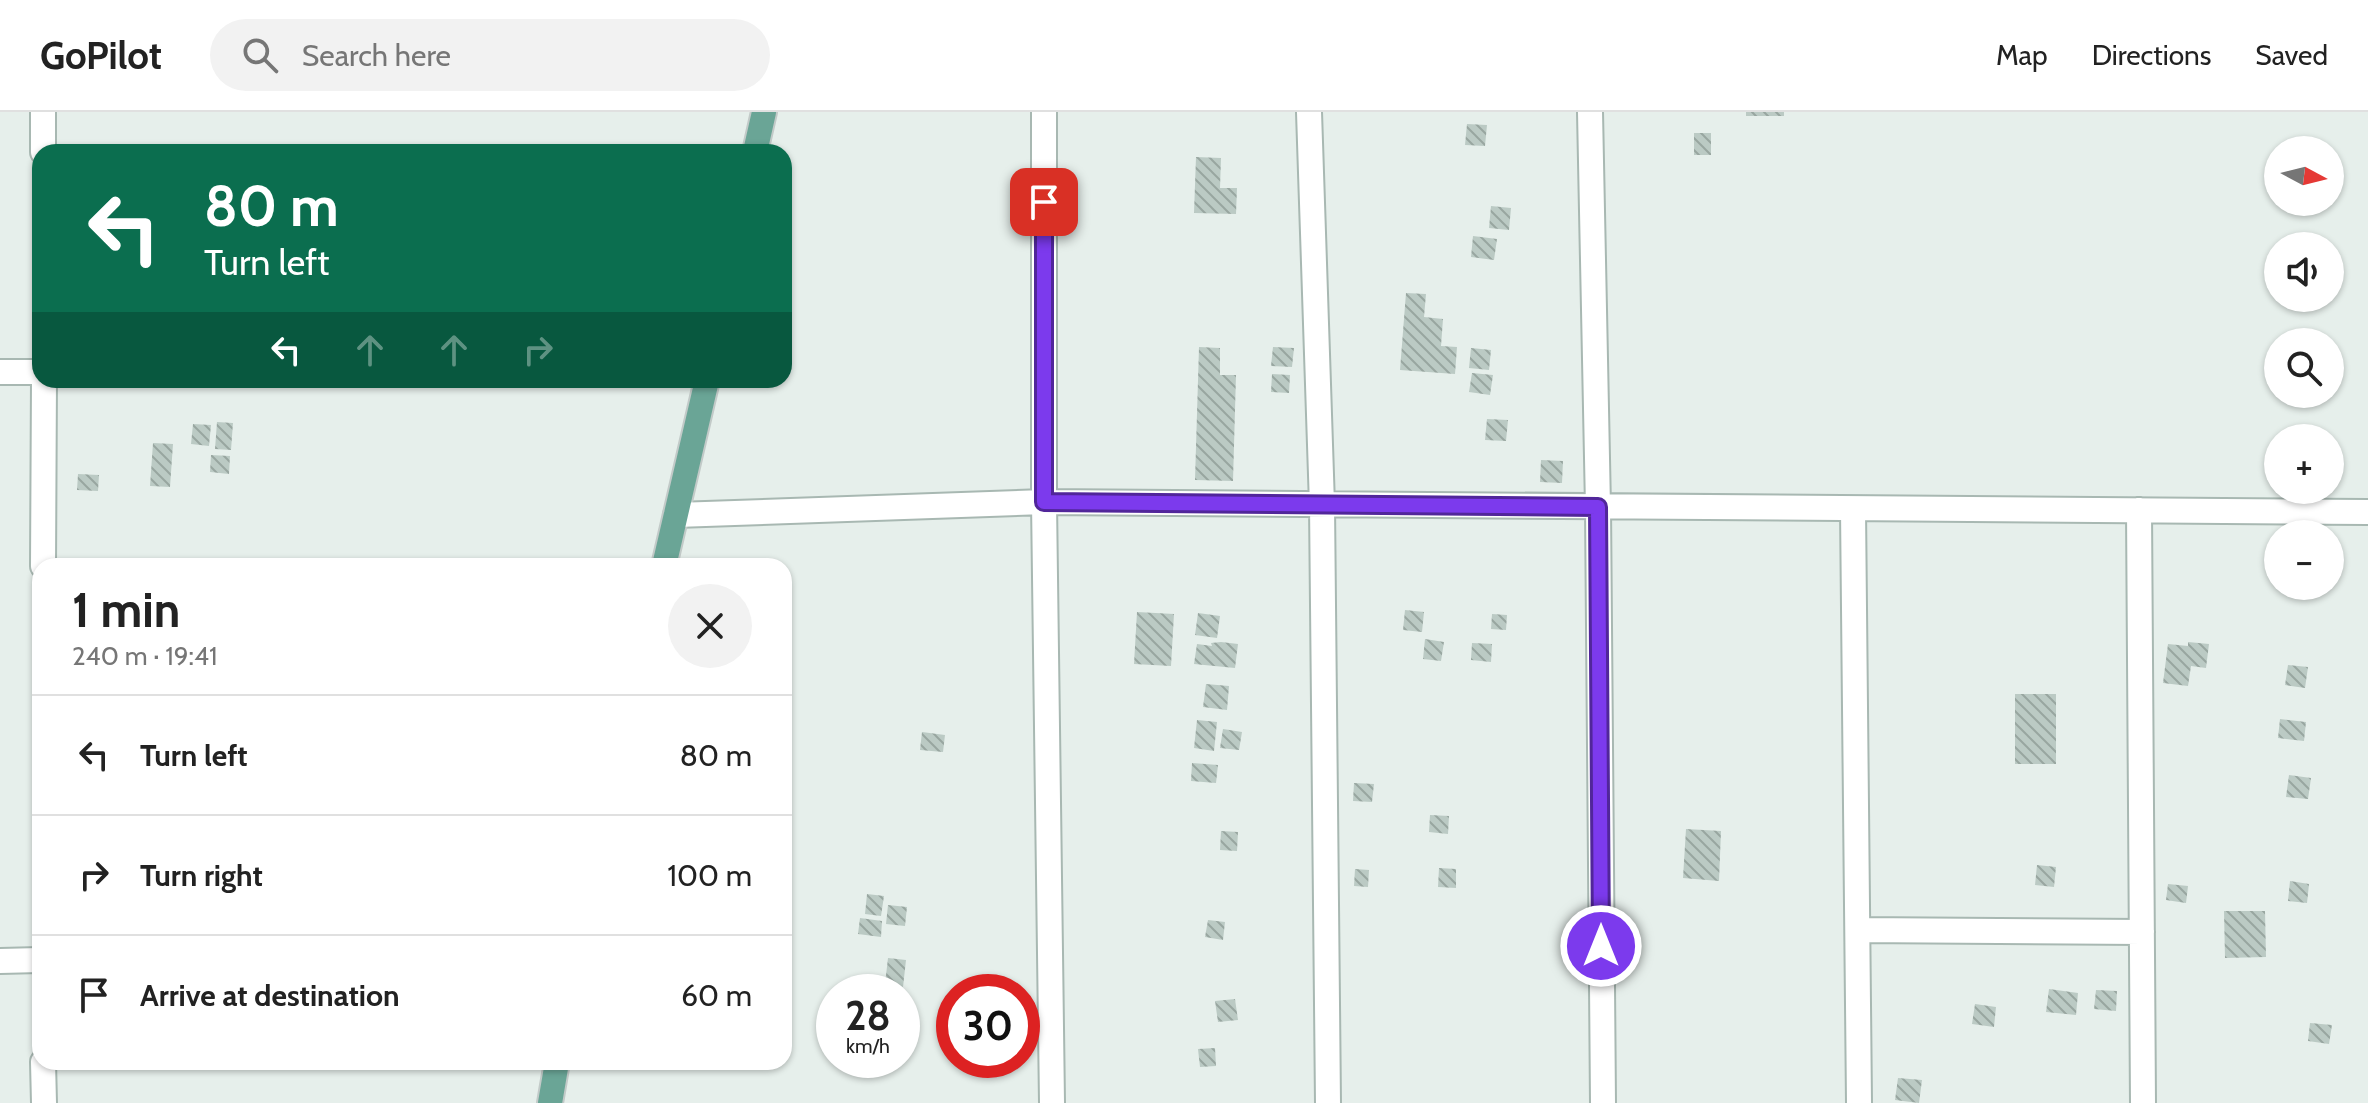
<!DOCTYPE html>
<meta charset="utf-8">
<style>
:root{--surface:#fff;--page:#f2f2f2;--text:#222;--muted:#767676;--line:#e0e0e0}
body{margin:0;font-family:Cabin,sans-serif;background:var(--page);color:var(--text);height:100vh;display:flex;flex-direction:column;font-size:30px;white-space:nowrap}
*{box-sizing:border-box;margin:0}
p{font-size:26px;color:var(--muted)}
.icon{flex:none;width:44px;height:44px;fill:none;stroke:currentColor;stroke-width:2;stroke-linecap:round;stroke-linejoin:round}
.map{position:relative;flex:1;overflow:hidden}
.panel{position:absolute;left:32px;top:446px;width:760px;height:512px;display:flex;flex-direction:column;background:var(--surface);border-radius:24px;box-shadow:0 2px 6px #0004}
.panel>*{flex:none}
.banner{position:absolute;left:32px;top:32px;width:760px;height:244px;border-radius:24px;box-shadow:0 2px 6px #0004;background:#0b6e4f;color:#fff;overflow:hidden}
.needle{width:52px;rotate:97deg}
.buttons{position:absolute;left:2264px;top:24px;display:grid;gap:16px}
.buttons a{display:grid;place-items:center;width:80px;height:80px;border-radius:50%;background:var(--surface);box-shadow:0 2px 6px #0004;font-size:40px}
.speed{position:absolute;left:816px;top:862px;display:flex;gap:16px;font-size:40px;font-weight:700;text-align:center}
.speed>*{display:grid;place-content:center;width:104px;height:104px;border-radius:50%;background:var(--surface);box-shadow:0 2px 6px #0004;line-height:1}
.speed small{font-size:20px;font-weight:400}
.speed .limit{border:12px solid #d22;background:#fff;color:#111}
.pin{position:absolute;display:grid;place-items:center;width:68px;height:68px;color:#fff;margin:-34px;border-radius:16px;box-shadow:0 4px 12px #0006}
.me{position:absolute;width:88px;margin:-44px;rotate:0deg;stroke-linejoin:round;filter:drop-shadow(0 0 6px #0008)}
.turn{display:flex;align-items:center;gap:28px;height:168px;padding:0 40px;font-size:36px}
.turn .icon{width:104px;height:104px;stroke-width:2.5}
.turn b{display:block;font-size:56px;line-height:68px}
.lanes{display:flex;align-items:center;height:76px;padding:0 40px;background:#0003;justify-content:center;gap:40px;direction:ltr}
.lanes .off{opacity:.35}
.round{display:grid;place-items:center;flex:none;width:84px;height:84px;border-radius:42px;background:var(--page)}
.headline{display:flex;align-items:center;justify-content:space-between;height:136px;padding:0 40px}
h1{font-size:48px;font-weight:700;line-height:60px}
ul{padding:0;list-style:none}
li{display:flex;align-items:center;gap:24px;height:120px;padding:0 40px;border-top:2px solid var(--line)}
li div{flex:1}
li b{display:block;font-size:30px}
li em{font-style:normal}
header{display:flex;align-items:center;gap:48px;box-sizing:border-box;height:112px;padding:0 40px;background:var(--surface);border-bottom:2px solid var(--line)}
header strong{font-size:38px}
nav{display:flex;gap:44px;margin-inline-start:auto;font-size:28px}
.search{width:560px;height:72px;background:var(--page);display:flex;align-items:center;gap:20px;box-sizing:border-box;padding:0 28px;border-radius:44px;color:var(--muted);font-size:30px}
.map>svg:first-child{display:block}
.building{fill:url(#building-back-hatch)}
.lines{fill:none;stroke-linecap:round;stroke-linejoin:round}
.minor-casing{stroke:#a8b8b2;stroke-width:28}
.major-casing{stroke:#c2cac8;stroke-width:28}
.minor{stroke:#fff;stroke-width:24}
.major{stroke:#6aa596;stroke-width:24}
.route-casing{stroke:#51269a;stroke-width:20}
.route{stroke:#7c3aed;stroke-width:14}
</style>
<header>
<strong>GoPilot</strong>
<div class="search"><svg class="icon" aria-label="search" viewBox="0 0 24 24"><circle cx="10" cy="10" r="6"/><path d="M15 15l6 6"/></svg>Search here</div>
<nav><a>Map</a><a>Directions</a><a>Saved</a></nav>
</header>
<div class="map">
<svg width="2368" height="991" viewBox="0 0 2368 991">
<defs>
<pattern id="building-back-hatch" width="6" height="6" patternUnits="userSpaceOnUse" patternTransform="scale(2)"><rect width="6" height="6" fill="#bbcac4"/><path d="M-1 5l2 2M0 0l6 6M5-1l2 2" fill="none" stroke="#98a6a0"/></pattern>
</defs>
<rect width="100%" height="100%" fill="#e6efeb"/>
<path class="building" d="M1746,0H1784V4H1746Z
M1467,12L1487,13L1485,34L1465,33Z
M1694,21H1711V43H1694Z
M1196,45L1221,46L1220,76H1237L1236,102L1194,101Z
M1491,94L1511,96L1509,118L1489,116Z
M1473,124L1497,127L1494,148L1471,145Z
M1406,181L1426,182L1424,205L1443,207L1441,234L1457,235L1455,262L1400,258Z
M1199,235L1220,236V263H1236L1233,369L1195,368Z
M1273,235L1294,236L1292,255L1271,254Z
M1471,236L1491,238L1489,258L1469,256Z
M1472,261L1493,263L1490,283L1469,280Z
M1272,262L1290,263L1289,281L1271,280Z
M1487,307L1508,308L1506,329L1485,328Z
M217,310L233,311L231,338L215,337Z
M193,312L211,313L209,334L191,332Z
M153,331L173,332L170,375L150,374Z
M211,343L230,344L229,362L210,360Z
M1541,348L1563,349L1562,371L1540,370Z
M78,362L99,363L98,379L77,378Z
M1405,498L1424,500L1422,520L1403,518Z
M1137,500L1174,502L1171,554L1134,552Z
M1198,501L1220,504L1217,526L1195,523Z
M1492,502L1507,503L1506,518L1491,517Z
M1425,527L1444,530L1441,549L1423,547Z
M1221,530L1238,532L1235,556L1194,552L1197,532L1212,534L1211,531Z
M2188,530L2209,532L2206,556L2191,554L2188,574L2163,571L2168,532L2188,534Z
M1472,531L1492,532L1491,550L1471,548Z
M2288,553L2308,555L2305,576L2285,573Z
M1206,572L1229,574L1227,598L1203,595Z
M2015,582H2056V652H2015Z
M2280,607L2306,610L2304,629L2278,626Z
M1197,608L1217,610L1214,639L1194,636Z
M1223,617L1242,620L1239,638L1220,636Z
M922,620L945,623L943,640L920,638Z
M1192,651L1218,653L1216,671L1191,669Z
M2289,663L2311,666L2308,687L2286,685Z
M1354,671L1374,672L1372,690L1353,689Z
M1430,703L1449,704L1448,722L1429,720Z
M1686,717L1721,719L1719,769L1683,766Z
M1221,719L1238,720L1237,739L1220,738Z
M2037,753L2056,755L2054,775L2035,773Z
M1439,756L1456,757V776L1438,775Z
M1355,757L1369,758L1368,775L1354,774Z
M2290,769L2309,772L2307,791L2288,789Z
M2168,772L2188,774L2186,791L2166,788Z
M867,782L884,784L881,804L865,802Z
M888,793L907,795L905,814L886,812Z
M2224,799H2265L2266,845L2225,846Z
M860,806L882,809L881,825L858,822Z
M1208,808L1225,810L1223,828L1205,825Z
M888,846L906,848L903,875L885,872Z
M2049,877L2078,881L2076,903L2046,900Z
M2096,878L2117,879L2116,899L2094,897Z
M1235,887L1238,908L1218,910L1215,889Z
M1975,892L1996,895L1994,915L1972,912Z
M2310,911L2332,913L2329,932L2308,929Z
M1215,936L1216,954L1200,955L1198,937Z
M1898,966L1922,968L1919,991L1895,988Z"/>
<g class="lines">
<g class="minor-casing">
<path id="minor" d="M43,0V40
M1044,0V390L1052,991
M1309,0L1322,393L1328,991
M1590,0L1598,395L1603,991
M0,260H40
M1853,397L1859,991
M2139,398L2143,991
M676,403L1044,390L2368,400
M43,454L44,268
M1858,818L2142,820
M0,849L40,848
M43,950L44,991"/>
</g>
<g class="major-casing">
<path id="major" d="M755,40L764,0
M664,454L707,268
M550,991L557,950"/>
</g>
<use href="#minor" class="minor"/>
<use href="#major" class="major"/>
</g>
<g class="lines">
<g class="route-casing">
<path id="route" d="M1044,90V390L1598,395L1601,834"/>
</g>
<use href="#route" class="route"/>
</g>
</svg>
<div class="buttons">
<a><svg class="needle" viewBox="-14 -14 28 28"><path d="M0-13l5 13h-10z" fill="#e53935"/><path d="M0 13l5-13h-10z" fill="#767676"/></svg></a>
<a><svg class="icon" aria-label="sound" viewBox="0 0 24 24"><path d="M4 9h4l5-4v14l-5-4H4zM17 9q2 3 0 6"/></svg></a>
<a><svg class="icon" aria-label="search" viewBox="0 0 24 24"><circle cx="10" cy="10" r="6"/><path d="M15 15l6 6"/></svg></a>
<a>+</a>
<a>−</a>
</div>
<div class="speed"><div>28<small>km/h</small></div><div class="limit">30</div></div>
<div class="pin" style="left:1044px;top:90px;background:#d93025"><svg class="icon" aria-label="arrive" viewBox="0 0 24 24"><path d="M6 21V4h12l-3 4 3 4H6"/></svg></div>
<svg class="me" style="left:1601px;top:834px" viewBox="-20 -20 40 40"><circle r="17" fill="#7c3aed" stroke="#fff" stroke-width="3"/><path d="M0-11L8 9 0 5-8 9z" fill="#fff"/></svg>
<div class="banner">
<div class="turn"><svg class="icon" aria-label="left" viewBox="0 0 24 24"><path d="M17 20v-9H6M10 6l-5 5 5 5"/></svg><div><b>80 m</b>Turn left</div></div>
<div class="lanes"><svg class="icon" aria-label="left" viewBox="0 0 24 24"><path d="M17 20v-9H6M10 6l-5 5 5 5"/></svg><svg class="icon off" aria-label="ahead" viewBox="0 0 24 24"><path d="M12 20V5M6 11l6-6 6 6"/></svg><svg class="icon off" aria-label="ahead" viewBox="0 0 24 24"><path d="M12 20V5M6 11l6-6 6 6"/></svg><svg class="icon off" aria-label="right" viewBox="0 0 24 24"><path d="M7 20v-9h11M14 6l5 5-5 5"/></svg></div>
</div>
<section class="panel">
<div class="headline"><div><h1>1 min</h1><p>240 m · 19:41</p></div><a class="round"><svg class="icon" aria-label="close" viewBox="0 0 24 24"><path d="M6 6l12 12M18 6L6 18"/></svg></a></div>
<ul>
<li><svg class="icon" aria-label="left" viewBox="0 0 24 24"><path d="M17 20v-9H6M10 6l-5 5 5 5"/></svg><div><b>Turn left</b></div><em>80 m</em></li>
<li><svg class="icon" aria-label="right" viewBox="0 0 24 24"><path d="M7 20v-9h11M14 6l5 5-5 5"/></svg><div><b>Turn right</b></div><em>100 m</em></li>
<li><svg class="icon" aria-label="arrive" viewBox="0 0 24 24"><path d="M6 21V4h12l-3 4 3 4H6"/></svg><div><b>Arrive at destination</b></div><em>60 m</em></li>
</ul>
</section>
</div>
